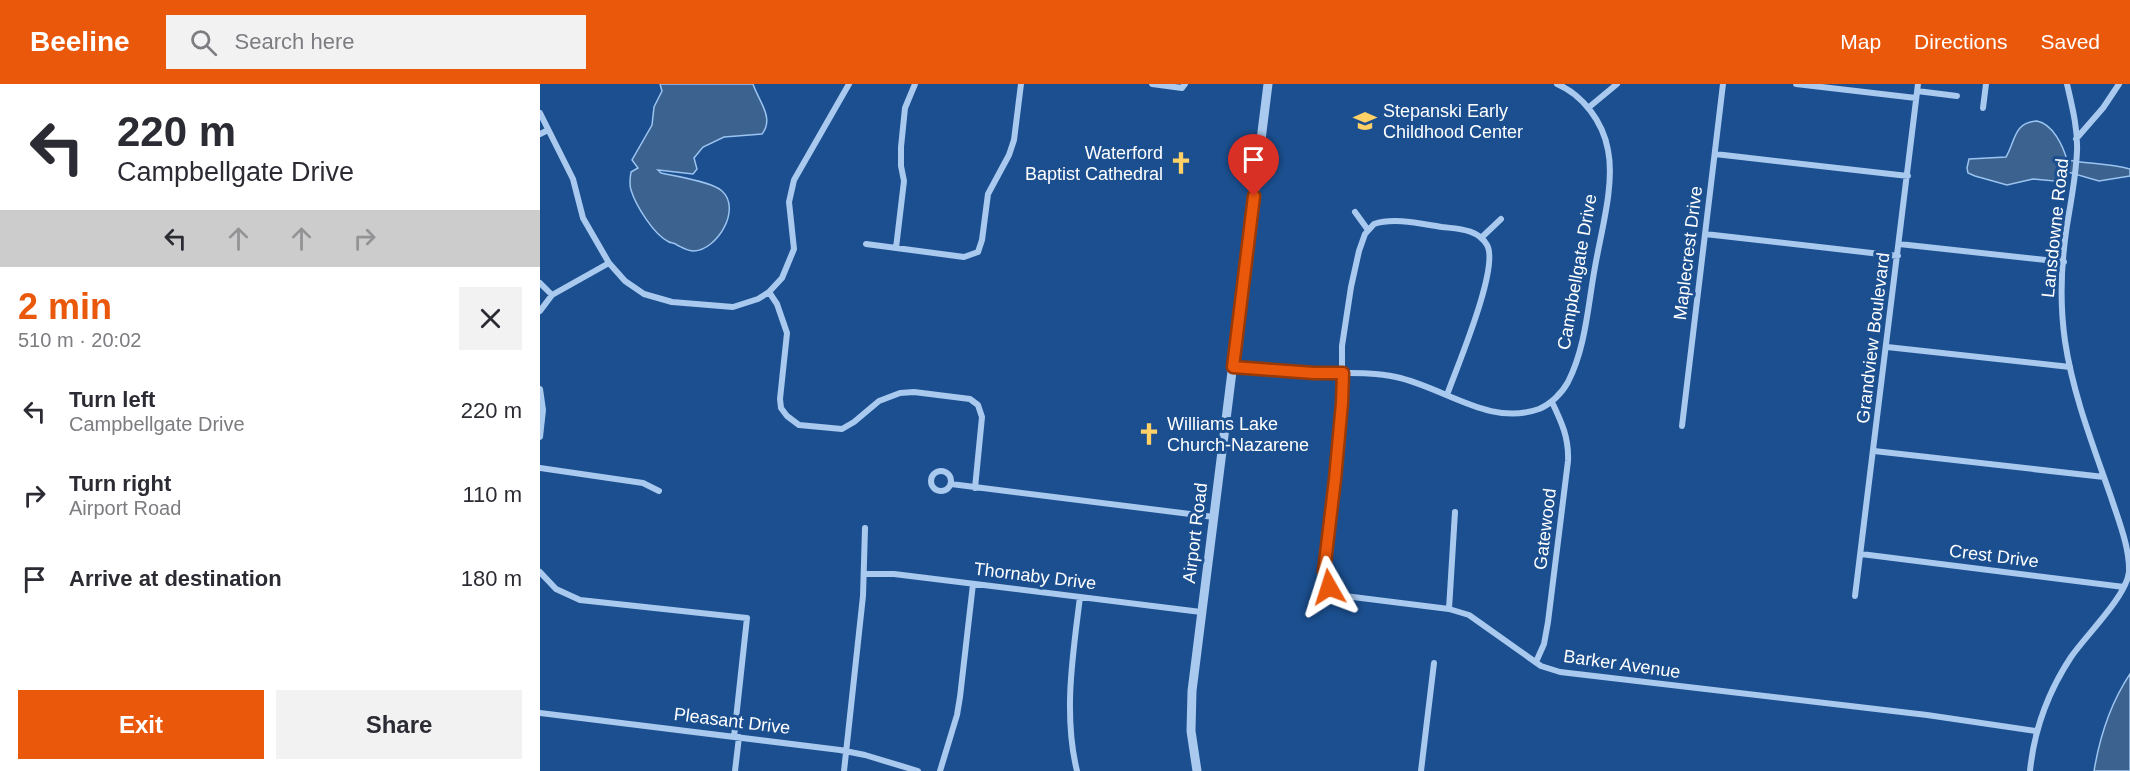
<!DOCTYPE html>
<meta charset="utf-8">
<style>
:root{--surface:#fff;--page:#f2f2f3;--text:#2b2b33;--muted:#7c7c81;--accent:#ea580c}
body{margin:0;font-family:Helvetica,sans-serif;background:var(--page);color:var(--text);height:100vh;display:flex;flex-direction:column;font-size:22px;white-space:nowrap}
*{box-sizing:border-box;margin:0}
p{font-size:20px;color:var(--muted)}
.icon{flex:none;width:33px;height:33px;fill:none;stroke:currentColor;stroke-width:2;stroke-linecap:round;stroke-linejoin:round}
.map{position:relative;flex:1;overflow:hidden}
.drawer{display:flex;flex-direction:column;background:var(--surface);width:540px}
.drawer>*{flex:none}
.top-card{background:#fff;color:var(--text);overflow:hidden}
.pin{position:absolute;display:grid;place-items:center;width:51px;height:51px;color:#fff;margin:-62px -26px;border-radius:50% 50% 50% 0;rotate:-45deg;box-shadow:0 0 6px #0007}
.pin .icon{rotate:45deg}
.me{position:absolute;width:66px;margin:-33px;rotate:354deg;stroke-linejoin:round;filter:drop-shadow(0 0 4px #0008)}
.turn{display:flex;align-items:center;gap:21px;height:126px;padding:0 18px;font-size:27px}
.turn .icon{width:78px;height:78px;stroke-width:2.5}
.turn b{display:block;font-size:42px;line-height:51px}
.lanes{display:flex;align-items:center;height:57px;padding:0 18px;background:#0003;justify-content:center;gap:30px;direction:ltr}
.lanes .off{opacity:.35}
.round{display:grid;place-items:center;flex:none;width:63px;height:63px;border-radius:0px;background:var(--page)}
.headline{display:flex;align-items:center;justify-content:space-between;height:102px;padding:0 18px}
h1{font-size:36px;font-weight:700;line-height:45px;color:var(--accent)}
.button{display:flex;gap:12px;margin-top:auto;padding:12px 18px}
.button a{flex:1;height:69px;border-radius:0px;background:var(--accent);color:#fff;font-size:24px;font-weight:700;line-height:69px;text-align:center}
.button a+a{background:var(--page);color:var(--text)}
ul{padding:0;list-style:none}
li{display:flex;align-items:center;gap:18px;height:84px;padding:0 18px}
li div{flex:1}
li b{display:block;font-size:22px}
li em{font-style:normal}
header{display:flex;align-items:center;gap:36px;box-sizing:border-box;height:84px;padding:0 30px;background:var(--accent);color:#fff}
header strong{font-size:28px}
nav{display:flex;gap:33px;margin-inline-start:auto;font-size:21px}
.search{width:420px;height:54px;background:var(--page);display:flex;align-items:center;gap:15px;box-sizing:border-box;padding:0 21px;border-radius:0px;color:var(--muted);font-size:22px}
main{display:flex;flex:1;min-height:0}
.map>svg:first-child{display:block}
.water{fill:#3c6290;stroke:#9cc4f0;stroke-width:1.5}
.lines{fill:none;stroke-linecap:round;stroke-linejoin:round}
.minor{stroke:#a9c9ee;stroke-width:6}
.tertiary{stroke:#a9c9ee;stroke-width:9}
.route-casing{stroke:#983908;stroke-width:15}
.route{stroke:#ea580c;stroke-width:10}
.labels{text-anchor:middle;stroke-width:6;stroke-linejoin:round;paint-order:stroke}
.poi-label{font-size:18px;fill:#fff;stroke:#1b4f8f;text-anchor:start}
.street-label{font-size:18px;fill:#fff;stroke:#1b4f8f}
</style>
<header>
<strong>Beeline</strong>
<div class="search"><svg class="icon" aria-label="search" viewBox="0 0 24 24"><circle cx="10" cy="10" r="6"/><path d="M15 15l6 6"/></svg>Search here</div>
<nav><a>Map</a><a>Directions</a><a>Saved</a></nav>
</header>
<main>
<section class="drawer">
<div class="top-card">
<div class="turn"><svg class="icon" aria-label="left" viewBox="0 0 24 24"><path d="M17 20v-9H6M10 6l-5 5 5 5"/></svg><div><b>220 m</b>Campbellgate Drive</div></div>
<div class="lanes"><svg class="icon" aria-label="left" viewBox="0 0 24 24"><path d="M17 20v-9H6M10 6l-5 5 5 5"/></svg><svg class="icon off" aria-label="ahead" viewBox="0 0 24 24"><path d="M12 20V5M6 11l6-6 6 6"/></svg><svg class="icon off" aria-label="ahead" viewBox="0 0 24 24"><path d="M12 20V5M6 11l6-6 6 6"/></svg><svg class="icon off" aria-label="right" viewBox="0 0 24 24"><path d="M7 20v-9h11M14 6l5 5-5 5"/></svg></div>
</div>
<div class="headline"><div><h1>2 min</h1><p>510 m · 20:02</p></div><a class="round"><svg class="icon" aria-label="close" viewBox="0 0 24 24"><path d="M6 6l12 12M18 6L6 18"/></svg></a></div>
<ul>
<li><svg class="icon" aria-label="left" viewBox="0 0 24 24"><path d="M17 20v-9H6M10 6l-5 5 5 5"/></svg><div><b>Turn left</b><p>Campbellgate Drive</p></div><em>220 m</em></li>
<li><svg class="icon" aria-label="right" viewBox="0 0 24 24"><path d="M7 20v-9h11M14 6l5 5-5 5"/></svg><div><b>Turn right</b><p>Airport Road</p></div><em>110 m</em></li>
<li><svg class="icon" aria-label="arrive" viewBox="0 0 24 24"><path d="M6 21V4h12l-3 4 3 4H6"/></svg><div><b>Arrive at destination</b></div><em>180 m</em></li>
</ul>
<div class="button"><a>Exit</a><a>Share</a></div>
</section>
<div class="map">
<svg width="1590" height="687" viewBox="0 0 1590 687">
<rect width="100%" height="100%" fill="#1b4f8f"/>
<path class="water" d="M120,0H213C218,16 235,34 222,50L184,53L163,63L154,74L157,85L153,90L118,86L121,89C135,92 173,98 182,107C202,125 177,166 154,167C147,167 143,164 137,161C135,159 131,159 129,158C114,151 96,122 91,106C89,100 90,94 91,88L98,84L92,76L112,41L114,23L122,7Z
M1497,37C1513,40 1523,62 1527,76C1549,80 1568,79 1590,85V92L1559,97L1528,88L1515,97L1493,95L1467,101L1435,92L1428,89L1427,84L1429,75L1466,73C1476,56 1473,39 1497,37Z
M1590,590V687H1554C1560,651 1570,620 1590,590Z"/>
<g class="lines">
<path class="minor" d="M612,0L642,4L645,0
M1256,0L1376,14
M1377,7L1417,12
M1048,24L1077,0
M1443,24L1446,0
M0,29L33,95L43,134L69,179L85,197L104,210L132,218L193,223L218,215L229,208L242,194L254,165L249,118L254,96L309,0
M0,50L8,46
M1536,55L1563,24L1579,0
M1175,70L1368,92
M815,128L828,146
M1165,150L1358,172
M941,154L961,135
M326,160L424,173L438,168L442,156L448,110L469,71L474,56L481,0
M1359,160L1524,178
M356,164L364,97L361,82V63L365,24L375,0
M0,199L12,211
M229,208L237,220L247,249L240,315L241,324L247,332L259,341L302,345L314,338L339,317L360,309L374,308L430,315L438,321L442,333L435,404
M0,227L12,211L69,179
M1347,263L1530,283
M693,283C720,286 747,289 774,289C802,290 829,287 856,293C904,303 949,343 999,325C1011,320 1022,309 1028,298C1046,263 1048,220 1055,183C1061,148 1075,100 1068,66C1063,38 1043,11 1017,0
M0,305L3,326L0,353
M907,311C916,285 960,183 947,161C938,145 919,145 902,143C882,140 854,133 834,140L825,150L819,167L811,203L802,262V319L784,487C789,502 791,507 805,512L909,525L929,531L1001,582L1020,588L1387,631L1496,647
M1142,342L1183,0
M1334,367L1564,393
M0,384L103,399L119,407
M391 397a10 10 0 1 1 20 0a10 10 0 1 1-20 0Z
M411,400L674,433
M1321,470L1584,503
M0,488L16,505L40,516L207,534L194,653
M324,490H354L661,528
M1315,512L1378,0
M772,518L791,504
M909,525L915,428
M996,578L1004,560L1008,538L1028,377C1029,354 1022,339 1012,318
M0,629L300,666L325,671L378,687
M195,687L199,653
M304,687L323,512L325,444
M400,687L417,631L420,613L433,500
M537,687C523,630 533,570 540,513
M881,687L894,579
M1490,687C1494,646 1508,608 1531,573C1546,551 1586,513 1589,488C1590,464 1578,435 1571,413C1553,361 1533,311 1525,257C1520,222 1521,183 1526,148C1530,121 1536,94 1537,67C1538,45 1532,22 1527,0"/>
<path class="tertiary" d="M657,687L651,647L652,607L728,0"/>
</g>
<g class="lines">
<g class="route-casing">
<path id="route" d="M714,112L693,283L774,289H803L802,319L795,395L784,487L789,503"/>
</g>
<use href="#route" class="route"/>
</g>
<defs>
<g id="school-bare" transform="scale(1.8)"><path d="M0-5L7-2L0 1L-7-2ZM-4 1L0 2.5L4 1V4Q0 6-4 4Z" fill="#ffd166" stroke="#1b4f8f" stroke-width="2.5" paint-order="stroke"/></g>
<g id="church-bare" transform="scale(1.8)"><path d="M-1.2-6h2.4v3.5h3.3v2.4h-3.3V6h-2.4V-.1h-3.3v-2.4h3.3Z" fill="#ffd166" stroke="#1b4f8f" stroke-width="2.5" paint-order="stroke"/></g>
</defs>
<g fill-rule="evenodd">
<use href="#school-bare" x="825" y="37"/>
<use href="#church-bare" x="641" y="79"/>
<use href="#church-bare" x="609" y="350"/>
</g>
<g class="labels">
<g class="poi-label">
<text x="843" y="33">Stepanski Early<tspan x="843" dy="21">Childhood Center</tspan></text>
<text x="623" y="75" text-anchor="end">Waterford<tspan x="623" dy="21">Baptist Cathedral</tspan></text>
<text x="627" y="346">Williams Lake<tspan x="627" dy="21">Church-Nazarene</tspan></text>
</g>
<g class="street-label">
<text transform="translate(1515 144) rotate(-84)" y="6">Lansdowne Road</text>
<text transform="translate(1148 169) rotate(-83)" y="6">Maplecrest Drive</text>
<text transform="translate(1037 188) rotate(-80)" y="6">Campbellgate Drive</text>
<text transform="translate(1333 254) rotate(-83)" y="6">Grandview Boulevard</text>
<text transform="translate(1005 445) rotate(-83)" y="6">Gatewood</text>
<text transform="translate(655 449) rotate(-83)" y="6">Airport Road</text>
<text transform="translate(1454 472) rotate(7)" y="6">Crest Drive</text>
<text transform="translate(495 492) rotate(7)" y="6">Thornaby Drive</text>
<text transform="translate(1082 580) rotate(8)" y="6">Barker Avenue</text>
<text transform="translate(192 637) rotate(7)" y="6">Pleasant Drive</text>
</g>
</g>
</svg>
<div class="pin" style="left:714px;top:112px;background:#d93025"><svg class="icon" aria-label="arrive" viewBox="0 0 24 24"><path d="M6 21V4h12l-3 4 3 4H6"/></svg></div>
<svg class="me" style="left:789px;top:503px" viewBox="-20 -20 40 40"><path d="M0-17L14 15 0 8-14 15z" fill="#ea580c" stroke="#fff" stroke-width="4"/></svg>
</div>
</main>
